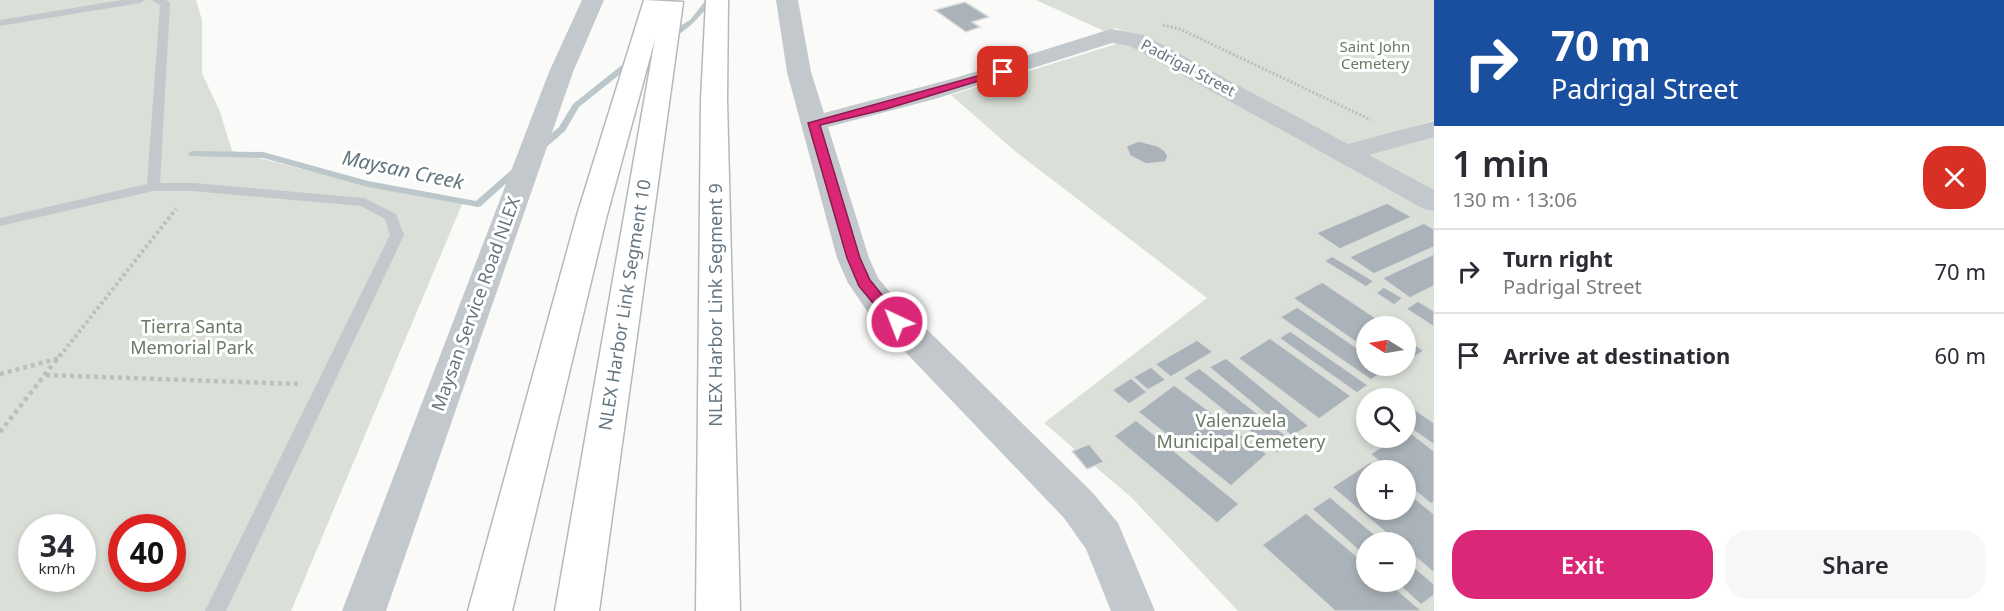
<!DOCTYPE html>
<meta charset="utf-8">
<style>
:root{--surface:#fff;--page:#f7f7f7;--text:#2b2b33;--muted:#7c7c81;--line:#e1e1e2;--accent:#db2777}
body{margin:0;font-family:"Noto Sans",sans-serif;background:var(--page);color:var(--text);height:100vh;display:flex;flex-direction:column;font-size:22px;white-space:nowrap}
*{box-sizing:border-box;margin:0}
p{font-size:20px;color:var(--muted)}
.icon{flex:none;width:33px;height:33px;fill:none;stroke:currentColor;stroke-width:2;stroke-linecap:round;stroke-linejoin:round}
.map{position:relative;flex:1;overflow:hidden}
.drawer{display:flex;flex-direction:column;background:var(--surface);width:570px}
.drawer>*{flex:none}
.hud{background:#1a4fa0;color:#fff;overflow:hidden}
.needle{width:39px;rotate:281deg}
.fabs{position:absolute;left:1356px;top:316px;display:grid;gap:12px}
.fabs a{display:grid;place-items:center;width:60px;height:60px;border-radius:50%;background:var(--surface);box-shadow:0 3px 9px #0003;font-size:30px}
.speed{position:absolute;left:18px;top:514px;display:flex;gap:12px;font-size:30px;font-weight:700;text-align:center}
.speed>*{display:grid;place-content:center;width:78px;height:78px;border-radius:50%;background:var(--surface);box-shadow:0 3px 9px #0003;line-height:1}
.speed small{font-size:15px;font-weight:400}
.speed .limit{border:9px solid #d22;background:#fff;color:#111}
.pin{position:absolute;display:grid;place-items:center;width:51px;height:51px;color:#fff;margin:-26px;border-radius:12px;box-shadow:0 3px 9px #0006}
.me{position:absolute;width:66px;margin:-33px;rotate:317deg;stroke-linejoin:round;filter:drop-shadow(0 0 4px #0008)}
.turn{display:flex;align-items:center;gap:21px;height:126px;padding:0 18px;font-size:27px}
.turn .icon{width:78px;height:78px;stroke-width:2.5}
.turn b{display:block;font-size:42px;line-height:51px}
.round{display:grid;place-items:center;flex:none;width:63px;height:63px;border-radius:24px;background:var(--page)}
.head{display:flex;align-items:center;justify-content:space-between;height:102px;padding:0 18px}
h1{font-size:36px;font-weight:600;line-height:45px}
.cta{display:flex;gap:12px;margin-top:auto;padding:12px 18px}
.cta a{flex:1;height:69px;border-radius:24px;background:var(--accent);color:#fff;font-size:24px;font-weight:600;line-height:69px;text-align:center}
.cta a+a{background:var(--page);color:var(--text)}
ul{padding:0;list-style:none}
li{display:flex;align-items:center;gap:18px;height:84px;padding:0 18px;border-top:2px solid var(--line)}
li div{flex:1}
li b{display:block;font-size:22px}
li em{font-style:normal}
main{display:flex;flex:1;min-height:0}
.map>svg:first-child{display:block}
.green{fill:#dadfd7;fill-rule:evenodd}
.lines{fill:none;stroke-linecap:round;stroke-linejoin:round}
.stream{fill:#bbc7cb;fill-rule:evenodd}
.building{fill:#aab3b9;stroke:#dcdcda;stroke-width:1.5}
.motorway-casing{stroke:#b4b9bd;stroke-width:3}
.path-far2{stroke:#bbbfc2;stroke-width:3;stroke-dasharray:2 2;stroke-linecap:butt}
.path-far1{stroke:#bbbfc2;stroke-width:4;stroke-dasharray:3 3;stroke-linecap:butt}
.path{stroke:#bbbfc2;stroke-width:4.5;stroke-dasharray:4 4;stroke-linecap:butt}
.service{fill:#c3c8cc;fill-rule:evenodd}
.tertiary{fill:#c3c8cc;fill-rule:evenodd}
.motorway{fill:#fff;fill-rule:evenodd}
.route{fill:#db2777;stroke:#8e194d;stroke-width:1.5}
.labels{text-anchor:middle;stroke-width:6;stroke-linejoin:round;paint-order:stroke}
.far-park-label{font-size:15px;fill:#687a64;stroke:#fff}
.far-street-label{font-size:15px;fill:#657683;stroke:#fff}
.street-label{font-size:18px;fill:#657683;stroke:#fff}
.park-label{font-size:18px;fill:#687a64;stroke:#fff}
.water-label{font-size:20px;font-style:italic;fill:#60757c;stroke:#fff}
</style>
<main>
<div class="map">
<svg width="1434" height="611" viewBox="0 0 1434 611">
<rect width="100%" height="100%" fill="#fafaf8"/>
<path class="green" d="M0,0H196L202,20V73L220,112L232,151L310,171L463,202L291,611H0ZM32,528H82V579H32ZM122,528H172V579H122Z
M1036,0H1434V120L1351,146L1116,28L1104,31Z
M1126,41L1352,158L1434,134V611H1238L1131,497L1044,423L1207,298L1016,152L951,95ZM1366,327H1406V366H1366ZM1366,399H1406V438H1366ZM1366,471H1406V510H1366ZM1366,543H1406V582H1366Z"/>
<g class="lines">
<path class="stream" d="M706,0H713C704,12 682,39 665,39V35L690,20Z
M632,57L639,59L579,107L565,131L543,150H537V146L559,127L573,104Z
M192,151L263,152L368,181L476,201L517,165H523L524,167L481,206L478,207L368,187L263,158L189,156L188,154Z"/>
</g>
<path class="building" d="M965,2L989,17L972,22L980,27L966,32L935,10Z
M1139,141L1158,146L1165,151L1168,157L1165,162L1146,164L1130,156L1126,146Z
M1387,203L1412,217L1340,249L1316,233Z
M1424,223L1434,229V247L1374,274L1349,257Z
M1434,254V286L1410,298L1382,278Z
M1332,256L1374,281L1366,287L1324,261Z
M1322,282L1389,327H1366V349L1293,298Z
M1384,287L1403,298L1394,305L1376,293Z
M1418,301L1434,311V327L1406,309Z
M1297,307L1366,354V366L1388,368L1371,380L1280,317Z
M1290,331L1368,385L1357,393L1279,338Z
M1270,338L1351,396L1319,419L1238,358Z
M1406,338L1424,351L1406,362Z
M1197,340L1213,352L1171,377L1155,364Z
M1226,358L1309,426L1292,436L1209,367Z
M1151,367L1166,380L1148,390L1133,377Z
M1199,368L1293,441L1277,453L1183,378Z
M1131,378L1147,392L1129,404L1112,390Z
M1174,385L1267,454L1231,486L1138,412Z
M1414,409L1434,423V445L1406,425V415Z
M1136,420L1239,504L1217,523L1114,436Z
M1407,430L1434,451V502L1431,504L1406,483V471H1391L1370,454L1395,438H1406Z
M1089,444L1104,462L1087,469L1072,451Z
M1370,462L1381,471H1366V510H1406V491L1434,514V573L1406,549V543H1398L1332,487Z
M1330,497L1385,543H1366V557L1312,509Z
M1306,513L1366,564V582H1388L1422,611H1335L1262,545Z
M1406,560L1434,584V595L1421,605L1396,582H1406Z"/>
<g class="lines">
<g class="motorway-casing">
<path id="motorway" d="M644,0L683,2L599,611H555L655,39L607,215L512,611H468L577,215Z
M706,0H728L727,100L740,611H696L701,100Z"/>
</g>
<path class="path-far2" d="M1163,25L1180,29L1371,120"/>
<path class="path-far1" d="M60,356L176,209"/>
<path class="path" d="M0,374L60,358
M46,375L298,384
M0,432L61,354"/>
<path class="service" d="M122,0H145L140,3L0,26V20Z
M151,0H166L170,3L160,183H193L364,198L396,214L404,235L226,611H205L390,235L385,219L361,206L193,191H153L0,226V218L147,184L160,5Z"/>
<path class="tertiary" d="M582,0H604L573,72L386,611H342L549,72Z
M776,0H798L811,72L824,113L955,78L1111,29L1144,35L1348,144L1434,121V137L1369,155L1434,190V211L1424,209L1130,46L1112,43L935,99L828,127L869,258L878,278L893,296L1092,492L1118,523L1155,611H1111L1086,549L1064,518L869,314L848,283L837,258L787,72Z"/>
<use href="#motorway" class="motorway"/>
</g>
<path class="route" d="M999,70L1008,72L886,109L820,125L860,258L870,280L904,322L902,326H892L859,286L847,258L808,123Z"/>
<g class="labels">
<g class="far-park-label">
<text x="1375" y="52">Saint John<tspan x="1375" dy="17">Cemetery</tspan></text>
</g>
<g class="far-street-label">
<text transform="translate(1188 68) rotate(28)" y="5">Padrigal Street</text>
</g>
<g class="street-label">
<text transform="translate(476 304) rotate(-70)" y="6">Maysan Service Road NLEX</text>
<text transform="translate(625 305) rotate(-81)" y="6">NLEX Harbor Link Segment 10</text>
<text transform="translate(716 305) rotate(-90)" y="6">NLEX Harbor Link Segment 9</text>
</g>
<g class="park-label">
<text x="192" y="333">Tierra Santa<tspan x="192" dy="21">Memorial Park</tspan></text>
<text x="1241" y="427">Valenzuela<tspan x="1241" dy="21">Municipal Cemetery</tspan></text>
</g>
<g class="water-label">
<text transform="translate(403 170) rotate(12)" y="7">Maysan Creek</text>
</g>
</g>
</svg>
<div class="fabs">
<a><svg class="needle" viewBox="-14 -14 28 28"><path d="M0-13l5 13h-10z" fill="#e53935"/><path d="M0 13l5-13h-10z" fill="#7c7c81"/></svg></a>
<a><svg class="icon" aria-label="search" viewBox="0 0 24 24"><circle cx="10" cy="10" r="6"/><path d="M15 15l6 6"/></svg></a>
<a>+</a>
<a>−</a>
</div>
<div class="speed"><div>34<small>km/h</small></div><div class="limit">40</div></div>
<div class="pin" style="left:1003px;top:72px;background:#d93025"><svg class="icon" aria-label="arrive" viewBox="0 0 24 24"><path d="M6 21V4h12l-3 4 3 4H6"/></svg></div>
<svg class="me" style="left:897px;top:322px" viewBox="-20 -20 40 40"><circle r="17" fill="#db2777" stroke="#fff" stroke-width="3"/><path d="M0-11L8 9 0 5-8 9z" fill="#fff"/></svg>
</div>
<section class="drawer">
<div class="hud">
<div class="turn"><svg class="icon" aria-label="right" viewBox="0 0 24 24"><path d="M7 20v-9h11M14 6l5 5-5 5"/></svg><div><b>70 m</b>Padrigal Street</div></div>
</div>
<div class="head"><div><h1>1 min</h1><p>130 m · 13:06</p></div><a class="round" style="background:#d93025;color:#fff"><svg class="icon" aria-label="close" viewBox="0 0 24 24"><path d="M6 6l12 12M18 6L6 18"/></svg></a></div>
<ul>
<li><svg class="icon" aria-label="right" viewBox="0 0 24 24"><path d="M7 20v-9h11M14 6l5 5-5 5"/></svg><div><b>Turn right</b><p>Padrigal Street</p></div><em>70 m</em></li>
<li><svg class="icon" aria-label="arrive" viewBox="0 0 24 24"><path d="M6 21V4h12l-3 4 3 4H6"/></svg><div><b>Arrive at destination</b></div><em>60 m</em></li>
</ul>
<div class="cta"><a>Exit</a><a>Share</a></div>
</section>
</main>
